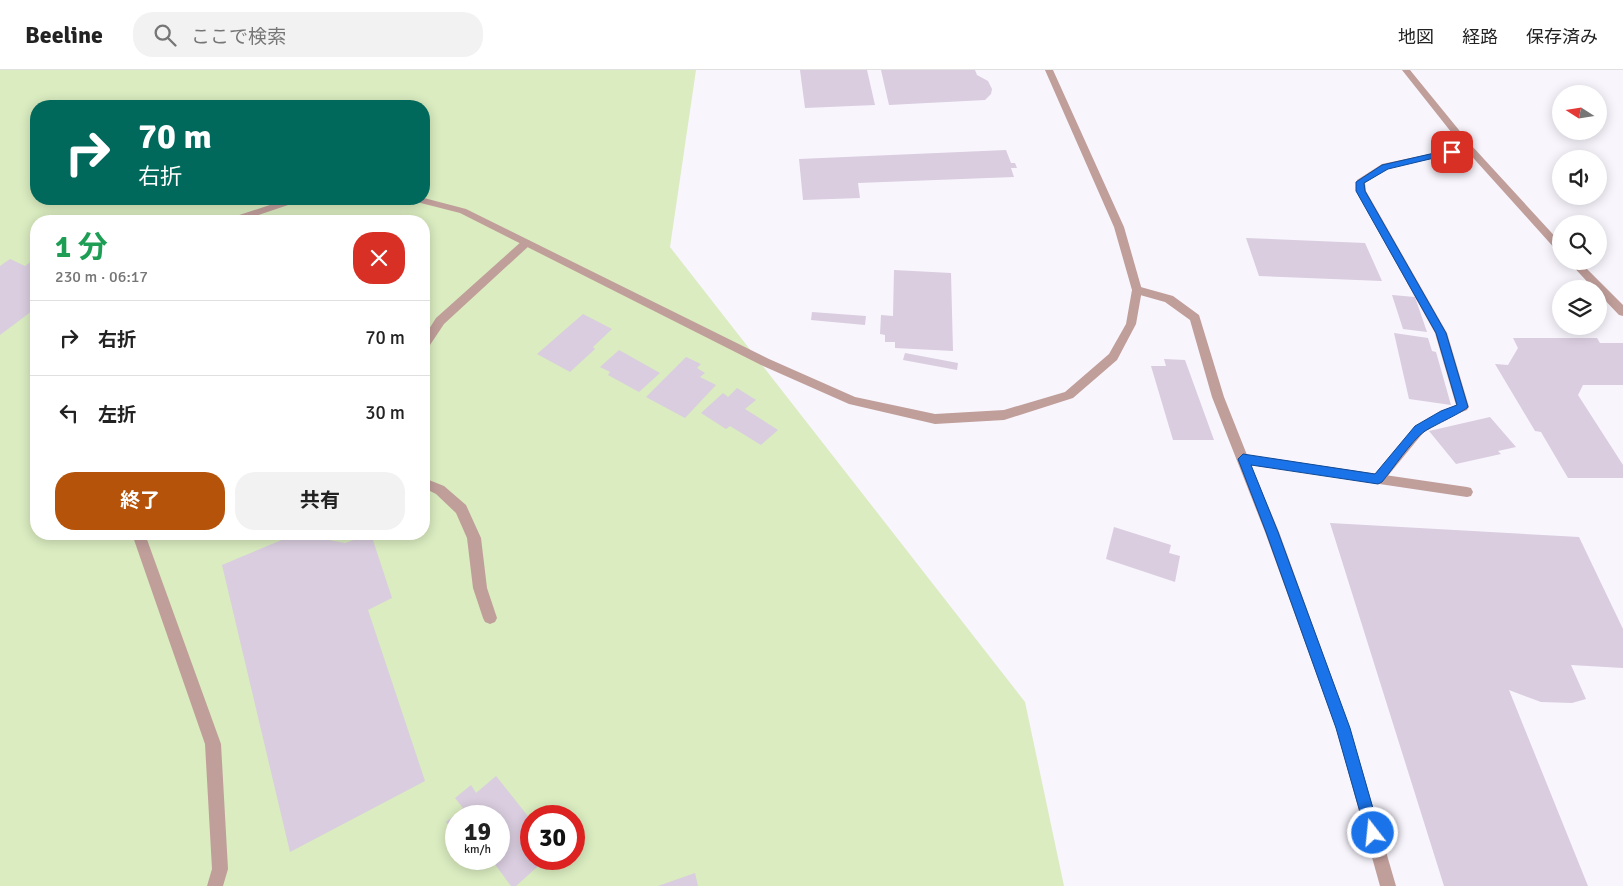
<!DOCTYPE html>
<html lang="ja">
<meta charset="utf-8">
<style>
:root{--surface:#fff;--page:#f2f2f2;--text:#222;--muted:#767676;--line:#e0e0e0;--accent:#b45309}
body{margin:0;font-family:Signika,"Noto Sans JP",sans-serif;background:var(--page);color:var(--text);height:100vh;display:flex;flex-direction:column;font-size:19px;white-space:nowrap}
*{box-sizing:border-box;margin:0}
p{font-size:16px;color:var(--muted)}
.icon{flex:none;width:28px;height:28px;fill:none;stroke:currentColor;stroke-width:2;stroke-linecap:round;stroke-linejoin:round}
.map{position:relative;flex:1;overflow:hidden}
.details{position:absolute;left:30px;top:145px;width:400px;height:325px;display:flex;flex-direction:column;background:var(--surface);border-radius:20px;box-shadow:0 2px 12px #0003}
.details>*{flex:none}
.guide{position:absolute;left:30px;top:30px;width:400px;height:105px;border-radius:20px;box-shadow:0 2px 12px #0003;background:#00695c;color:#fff;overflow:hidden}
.needle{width:32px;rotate:282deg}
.tools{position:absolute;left:1552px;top:15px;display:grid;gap:10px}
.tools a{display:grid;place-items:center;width:55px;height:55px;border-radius:50%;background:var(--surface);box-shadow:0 2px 12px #0003;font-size:25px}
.speed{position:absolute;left:445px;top:735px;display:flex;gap:10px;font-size:25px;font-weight:700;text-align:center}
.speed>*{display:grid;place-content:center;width:65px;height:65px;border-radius:50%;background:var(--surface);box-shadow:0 2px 12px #0003;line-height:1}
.speed small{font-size:12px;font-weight:400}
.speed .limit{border:8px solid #d22;background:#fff;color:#111}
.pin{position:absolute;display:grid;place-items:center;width:42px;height:42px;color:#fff;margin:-21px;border-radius:10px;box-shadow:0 2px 8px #0006}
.me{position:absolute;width:55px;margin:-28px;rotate:344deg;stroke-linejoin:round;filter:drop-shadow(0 0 4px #0008)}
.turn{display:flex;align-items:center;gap:18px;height:105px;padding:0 25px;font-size:22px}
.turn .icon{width:65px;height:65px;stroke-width:2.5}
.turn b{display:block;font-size:35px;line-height:42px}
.round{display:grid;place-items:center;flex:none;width:52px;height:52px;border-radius:20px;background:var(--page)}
.head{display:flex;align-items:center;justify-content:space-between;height:85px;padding:0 25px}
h1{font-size:30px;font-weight:700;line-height:38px;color:#1e9e55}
.cta{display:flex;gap:10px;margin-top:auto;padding:10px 25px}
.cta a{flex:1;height:58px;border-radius:20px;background:var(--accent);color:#fff;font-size:20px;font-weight:700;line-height:58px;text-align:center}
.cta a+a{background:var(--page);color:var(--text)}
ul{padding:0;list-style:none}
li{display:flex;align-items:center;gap:15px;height:75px;padding:0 25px;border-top:1px solid var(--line)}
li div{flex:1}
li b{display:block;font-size:19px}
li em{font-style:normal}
header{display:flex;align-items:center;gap:30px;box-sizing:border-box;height:70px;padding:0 25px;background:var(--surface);border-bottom:1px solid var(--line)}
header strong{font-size:24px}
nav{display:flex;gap:28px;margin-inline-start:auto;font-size:18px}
.search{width:350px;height:45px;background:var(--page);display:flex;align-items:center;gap:12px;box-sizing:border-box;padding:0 18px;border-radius:20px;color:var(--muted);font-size:19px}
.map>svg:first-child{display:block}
.green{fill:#daecc0;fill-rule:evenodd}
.building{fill:#d9cddf}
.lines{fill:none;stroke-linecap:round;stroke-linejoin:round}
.service{fill:#c09e9a;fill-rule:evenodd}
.minor{fill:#c09e9a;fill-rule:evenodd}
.tertiary{fill:#c09e9a;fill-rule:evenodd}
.route{fill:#1a73e8;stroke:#114b97}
</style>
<header>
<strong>Beeline</strong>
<div class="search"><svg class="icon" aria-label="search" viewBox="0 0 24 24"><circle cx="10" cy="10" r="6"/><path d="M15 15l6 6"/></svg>ここで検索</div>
<nav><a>地図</a><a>経路</a><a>保存済み</a></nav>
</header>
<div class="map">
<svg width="1623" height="816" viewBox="0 0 1623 816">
<rect width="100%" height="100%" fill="#f8f5fd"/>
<path class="green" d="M0,0H696L670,177L1025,632L1064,816H0ZM36,36H424V129H36ZM36,151H424V464H36ZM456,746H499V789H456ZM531,746H574V789H531Z"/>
<path class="building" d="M800,0H867L875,35L805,38Z
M881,0H975L977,5L988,11L992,19L991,24L985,30L889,35Z
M1006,80L1011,93H1015L1017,98H1011L1014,107L858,113L860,128L803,130L799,89Z
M1246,168L1365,173L1382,211L1259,206Z
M10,189L25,196L33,190L36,191V223L29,228L36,231V238L0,265V196Z
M894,200L951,203L953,281L895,278V272H885V265L880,264L881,245L893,246Z
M1392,225L1415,227L1427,262L1403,259Z
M812,242L866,246L865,255L811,250Z
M583,244L612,259L593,277L595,279L570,302L537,284Z
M1394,263L1428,268L1432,281L1436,282L1451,335L1409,329Z
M1513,268H1597L1600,273H1623V315H1583L1578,325L1623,395V408H1568L1541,362L1535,361L1495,294L1508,295L1518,278Z
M619,280L660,303L639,322L608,305L610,302L600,297Z
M905,283L958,293L957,300L903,290Z
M686,287L701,294L697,298L705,303L700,307L716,315L685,348L646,327Z
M1164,289L1185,290L1214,370H1173L1151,296H1166Z
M737,318L756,330L745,339L778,360L761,375L730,356L726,359L701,343L723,323L728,327Z
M1490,347L1516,377L1498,381L1501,384L1456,394L1429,361Z
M1330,453L1579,467L1623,559V598L1571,595L1586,629L1572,633L1541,632L1509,620L1588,816H1444Z
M1114,457L1171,475L1169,483L1180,486L1175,512L1106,489Z
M296,464L345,473L371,464L392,528L368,540L425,711L290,782L222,495Z
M496,706L531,750V789H546L516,816H511L491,789H499V746H456V766L446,752L463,738L455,728L471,715L476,723Z
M695,803L698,816H658Z"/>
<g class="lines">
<path class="service" d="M1402,0H1410L1472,76L1561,173V182L1557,181L1467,81L1388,98L1365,113L1366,121L1447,263L1469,337L1467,340L1449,347L1423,363L1382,413L1378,414L1374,413L1372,409L1374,405L1415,357L1441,341L1456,335L1435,263L1356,121L1357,110L1382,94L1463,77Z
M526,170L530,171V175L444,254L428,278L424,279V267L436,248L522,171Z
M1568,191H1579L1623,235V246L1619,245L1599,224V219H1594Z
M424,408L444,416L466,435L481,468L487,518L497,548L495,552L490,554L485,552L483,548L473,518L467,468L456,443L436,424L424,418Z"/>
<path class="minor" d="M1137,216L1173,226L1199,245L1224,327L1247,385L1467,417L1471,418L1473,422L1471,426L1467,427L1251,395L1279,462L1350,658L1396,816H1380L1336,658L1265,462L1212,327L1190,250L1165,232L1133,223L1132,220Z"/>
<path class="tertiary" d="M1045,0H1053L1124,157L1142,220L1136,254L1117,290L1073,328L1004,350L935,354L849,334L761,295L460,143L413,131L411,129L424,128L466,139L769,289L855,327L935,344L1004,340L1065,322L1109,284L1126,254L1132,220L1114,157Z
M288,129H302L300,131L241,151H226L227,149Z
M132,464H145L221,674L228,799L223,816H207L212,799L205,674Z"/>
</g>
<path class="route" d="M1452,79L1456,82L1455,83L1388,99L1364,113L1365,121L1446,263L1468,337C1465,341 1433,356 1425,361C1411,371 1393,399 1382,412L1378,414L1251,395L1278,462L1350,658L1380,763L1378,769L1373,771L1368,769L1366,763L1336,658L1266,462L1238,389L1243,384L1375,404L1415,356L1441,341L1457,335L1436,263L1356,121V112L1382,95Z"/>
</svg>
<div class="tools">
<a><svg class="needle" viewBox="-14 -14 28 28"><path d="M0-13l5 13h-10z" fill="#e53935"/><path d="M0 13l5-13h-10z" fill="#767676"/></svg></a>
<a><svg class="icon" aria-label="sound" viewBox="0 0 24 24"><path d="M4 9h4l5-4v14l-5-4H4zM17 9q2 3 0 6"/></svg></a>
<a><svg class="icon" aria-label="search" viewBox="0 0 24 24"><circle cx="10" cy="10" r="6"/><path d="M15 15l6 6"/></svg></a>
<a><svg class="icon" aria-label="layers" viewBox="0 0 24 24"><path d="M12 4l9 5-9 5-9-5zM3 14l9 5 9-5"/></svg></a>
</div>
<div class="speed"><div>19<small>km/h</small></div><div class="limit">30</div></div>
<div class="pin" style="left:1452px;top:82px;background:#d93025"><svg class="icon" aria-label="arrive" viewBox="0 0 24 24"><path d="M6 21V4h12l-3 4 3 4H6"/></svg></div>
<svg class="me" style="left:1373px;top:763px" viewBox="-20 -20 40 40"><circle r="17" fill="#1a73e8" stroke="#fff" stroke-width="3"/><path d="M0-11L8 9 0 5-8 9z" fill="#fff"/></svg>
<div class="guide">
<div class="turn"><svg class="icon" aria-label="right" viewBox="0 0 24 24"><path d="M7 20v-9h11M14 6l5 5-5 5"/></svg><div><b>70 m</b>右折</div></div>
</div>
<section class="details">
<div class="head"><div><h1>1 分</h1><p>230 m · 06:17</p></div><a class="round" style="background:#d93025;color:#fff"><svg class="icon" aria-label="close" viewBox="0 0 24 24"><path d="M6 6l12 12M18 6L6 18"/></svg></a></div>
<ul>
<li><svg class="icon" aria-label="right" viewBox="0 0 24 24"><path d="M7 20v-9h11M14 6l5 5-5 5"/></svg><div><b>右折</b></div><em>70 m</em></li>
<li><svg class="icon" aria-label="left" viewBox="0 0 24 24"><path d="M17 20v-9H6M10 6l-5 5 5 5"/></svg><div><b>左折</b></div><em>30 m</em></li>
</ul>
<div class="cta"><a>終了</a><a>共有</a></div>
</section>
</div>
